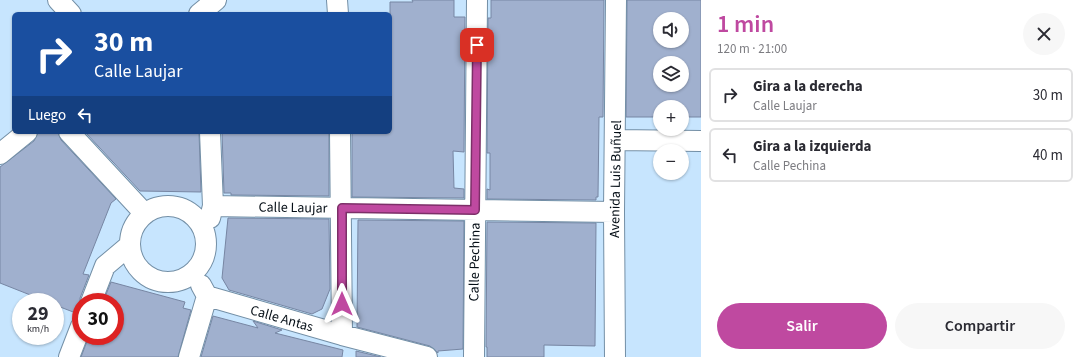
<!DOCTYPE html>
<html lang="es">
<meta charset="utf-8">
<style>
:root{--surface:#fff;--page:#f7f7f7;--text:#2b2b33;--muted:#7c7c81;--line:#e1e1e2;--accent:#bf49a0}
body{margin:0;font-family:"Source Sans 3",sans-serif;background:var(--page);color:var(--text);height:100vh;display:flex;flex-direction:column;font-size:15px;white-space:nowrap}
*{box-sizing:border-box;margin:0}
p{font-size:13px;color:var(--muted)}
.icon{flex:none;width:22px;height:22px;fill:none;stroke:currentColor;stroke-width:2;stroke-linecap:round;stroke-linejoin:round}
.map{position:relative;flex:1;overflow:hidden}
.drawer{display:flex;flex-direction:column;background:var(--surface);width:380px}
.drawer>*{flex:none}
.top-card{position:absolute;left:12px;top:12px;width:380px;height:122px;border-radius:6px;box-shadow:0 1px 3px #0004;background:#1a4fa0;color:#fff;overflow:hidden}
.controls{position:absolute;left:653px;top:12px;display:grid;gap:8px}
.controls a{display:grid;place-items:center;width:36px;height:36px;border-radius:50%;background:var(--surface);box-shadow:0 1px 3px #0004;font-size:20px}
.speed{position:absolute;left:12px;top:293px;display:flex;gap:8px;font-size:20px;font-weight:700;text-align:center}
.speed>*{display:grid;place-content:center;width:52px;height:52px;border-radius:50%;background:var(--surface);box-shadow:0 1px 3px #0004;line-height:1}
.speed small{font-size:10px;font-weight:400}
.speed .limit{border:6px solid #d22;background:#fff;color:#111}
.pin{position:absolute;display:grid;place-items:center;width:34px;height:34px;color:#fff;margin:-17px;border-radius:8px;box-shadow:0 2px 6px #0006}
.me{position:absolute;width:44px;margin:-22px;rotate:0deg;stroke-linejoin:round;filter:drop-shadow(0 0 3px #0008)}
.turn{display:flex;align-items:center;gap:14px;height:84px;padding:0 16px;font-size:18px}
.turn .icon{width:52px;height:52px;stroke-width:2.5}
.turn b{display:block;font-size:28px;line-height:34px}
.then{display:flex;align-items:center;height:38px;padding:0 16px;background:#0003;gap:8px;font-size:15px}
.round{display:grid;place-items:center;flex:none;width:42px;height:42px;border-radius:21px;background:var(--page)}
.overview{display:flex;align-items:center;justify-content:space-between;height:68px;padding:0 16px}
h1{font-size:24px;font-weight:600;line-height:30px;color:var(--accent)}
.cta{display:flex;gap:8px;margin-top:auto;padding:8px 16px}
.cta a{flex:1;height:46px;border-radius:24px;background:var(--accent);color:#fff;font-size:16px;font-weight:600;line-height:46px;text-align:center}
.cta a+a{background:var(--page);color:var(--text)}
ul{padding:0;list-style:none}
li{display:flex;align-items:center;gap:12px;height:54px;margin:0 8px 6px;padding:0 8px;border:2px solid var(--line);border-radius:6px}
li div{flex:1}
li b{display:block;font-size:15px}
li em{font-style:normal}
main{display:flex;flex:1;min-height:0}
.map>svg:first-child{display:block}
.building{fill:#a0b0ce;stroke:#7786a3;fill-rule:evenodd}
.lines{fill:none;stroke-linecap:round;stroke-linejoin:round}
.street-casing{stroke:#738fa6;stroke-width:22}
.street{stroke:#fff;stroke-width:20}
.route-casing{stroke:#7c2f68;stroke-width:10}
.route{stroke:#bf49a0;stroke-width:7}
.labels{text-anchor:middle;stroke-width:3.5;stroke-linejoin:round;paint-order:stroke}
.street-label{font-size:14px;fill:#040d15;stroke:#fff}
</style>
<main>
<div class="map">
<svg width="701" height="357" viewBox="0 0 701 357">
<rect width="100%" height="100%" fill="#c7e5fe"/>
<path class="building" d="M412,0H454V17H465L464,152L453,151L454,188L464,189V198L352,197V132H390V2H413Z
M491,0H604L603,117H599L598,197H596V200L487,199V189L490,190V153H487L488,18H491Z
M627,0H701V117H682V107H660V117H626ZM660,19H682V41H660ZM660,63H682V85H660Z
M38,132H58L61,140L116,199L111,203L83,274L89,275L80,298L81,315L55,305V302H48L0,283V167L34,141Z
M85,132H199L201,192L140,191Z
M222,132H329V196L231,195V193H224Z
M228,218L329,219L330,289L322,309L312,314L229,290L222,278Z
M358,220L464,221L463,349L438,351V353L430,346L357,327Z
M487,222L596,223L595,346L544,345V357H487V347H486Z
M111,282L185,302L183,308L191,310L178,357H81L89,336H115V302H103Z
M213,316L258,328L253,321L282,330L275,333L343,350L342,357H201Z
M356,351L381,357H356Z"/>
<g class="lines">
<g class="street-casing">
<path id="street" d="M58,0L71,14
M337,0L338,14
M199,14L216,0
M69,132L145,214
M340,132L342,335
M615,140L701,141
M0,154L27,132
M213,206L614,212
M130 244a38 38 0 1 1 76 0a38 38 0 1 1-76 0Z
M210,218L213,206L210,132
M207,296L342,335L427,357
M91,302L105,266L130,245
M69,357L81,326
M189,357L207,296L201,285
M474,357L477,0
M615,357L614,212L616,0"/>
</g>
<use href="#street" class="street"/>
</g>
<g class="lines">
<g class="route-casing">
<path id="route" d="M342,304V208L475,210L477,45"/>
</g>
<use href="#route" class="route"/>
</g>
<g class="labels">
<g class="street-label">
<text transform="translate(615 179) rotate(-89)" y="5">Avenida Luis Buñuel</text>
<text transform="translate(293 207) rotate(1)" y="5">Calle Laujar</text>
<text transform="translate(474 262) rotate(-89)" y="5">Calle Pechina</text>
<text transform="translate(282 318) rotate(16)" y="5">Calle Antas</text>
</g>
</g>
</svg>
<div class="controls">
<a><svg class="icon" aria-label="sound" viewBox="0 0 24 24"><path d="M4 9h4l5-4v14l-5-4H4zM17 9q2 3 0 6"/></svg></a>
<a><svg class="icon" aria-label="layers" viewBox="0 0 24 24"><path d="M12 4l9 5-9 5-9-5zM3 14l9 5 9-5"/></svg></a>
<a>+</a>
<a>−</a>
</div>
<div class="speed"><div>29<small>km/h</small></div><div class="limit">30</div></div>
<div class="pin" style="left:477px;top:45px;background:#d93025"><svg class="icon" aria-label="arrive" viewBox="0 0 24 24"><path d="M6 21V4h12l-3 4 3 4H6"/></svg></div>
<svg class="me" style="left:342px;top:304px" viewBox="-20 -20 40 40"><path d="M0-17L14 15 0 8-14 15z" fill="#bf49a0" stroke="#fff" stroke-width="4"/></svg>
<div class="top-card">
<div class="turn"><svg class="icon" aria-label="right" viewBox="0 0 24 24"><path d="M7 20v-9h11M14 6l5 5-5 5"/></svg><div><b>30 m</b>Calle Laujar</div></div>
<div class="then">Luego<svg class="icon" aria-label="left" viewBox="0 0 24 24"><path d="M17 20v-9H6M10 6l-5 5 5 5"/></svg></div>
</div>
</div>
<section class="drawer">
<div class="overview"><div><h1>1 min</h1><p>120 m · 21:00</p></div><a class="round"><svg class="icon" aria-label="close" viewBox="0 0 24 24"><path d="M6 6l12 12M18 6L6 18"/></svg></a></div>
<ul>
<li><svg class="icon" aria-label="right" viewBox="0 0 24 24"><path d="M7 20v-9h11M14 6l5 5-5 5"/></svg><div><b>Gira a la derecha</b><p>Calle Laujar</p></div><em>30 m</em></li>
<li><svg class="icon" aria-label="left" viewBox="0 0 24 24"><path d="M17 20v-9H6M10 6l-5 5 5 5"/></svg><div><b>Gira a la izquierda</b><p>Calle Pechina</p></div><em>40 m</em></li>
</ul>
<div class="cta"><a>Salir</a><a>Compartir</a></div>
</section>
</main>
